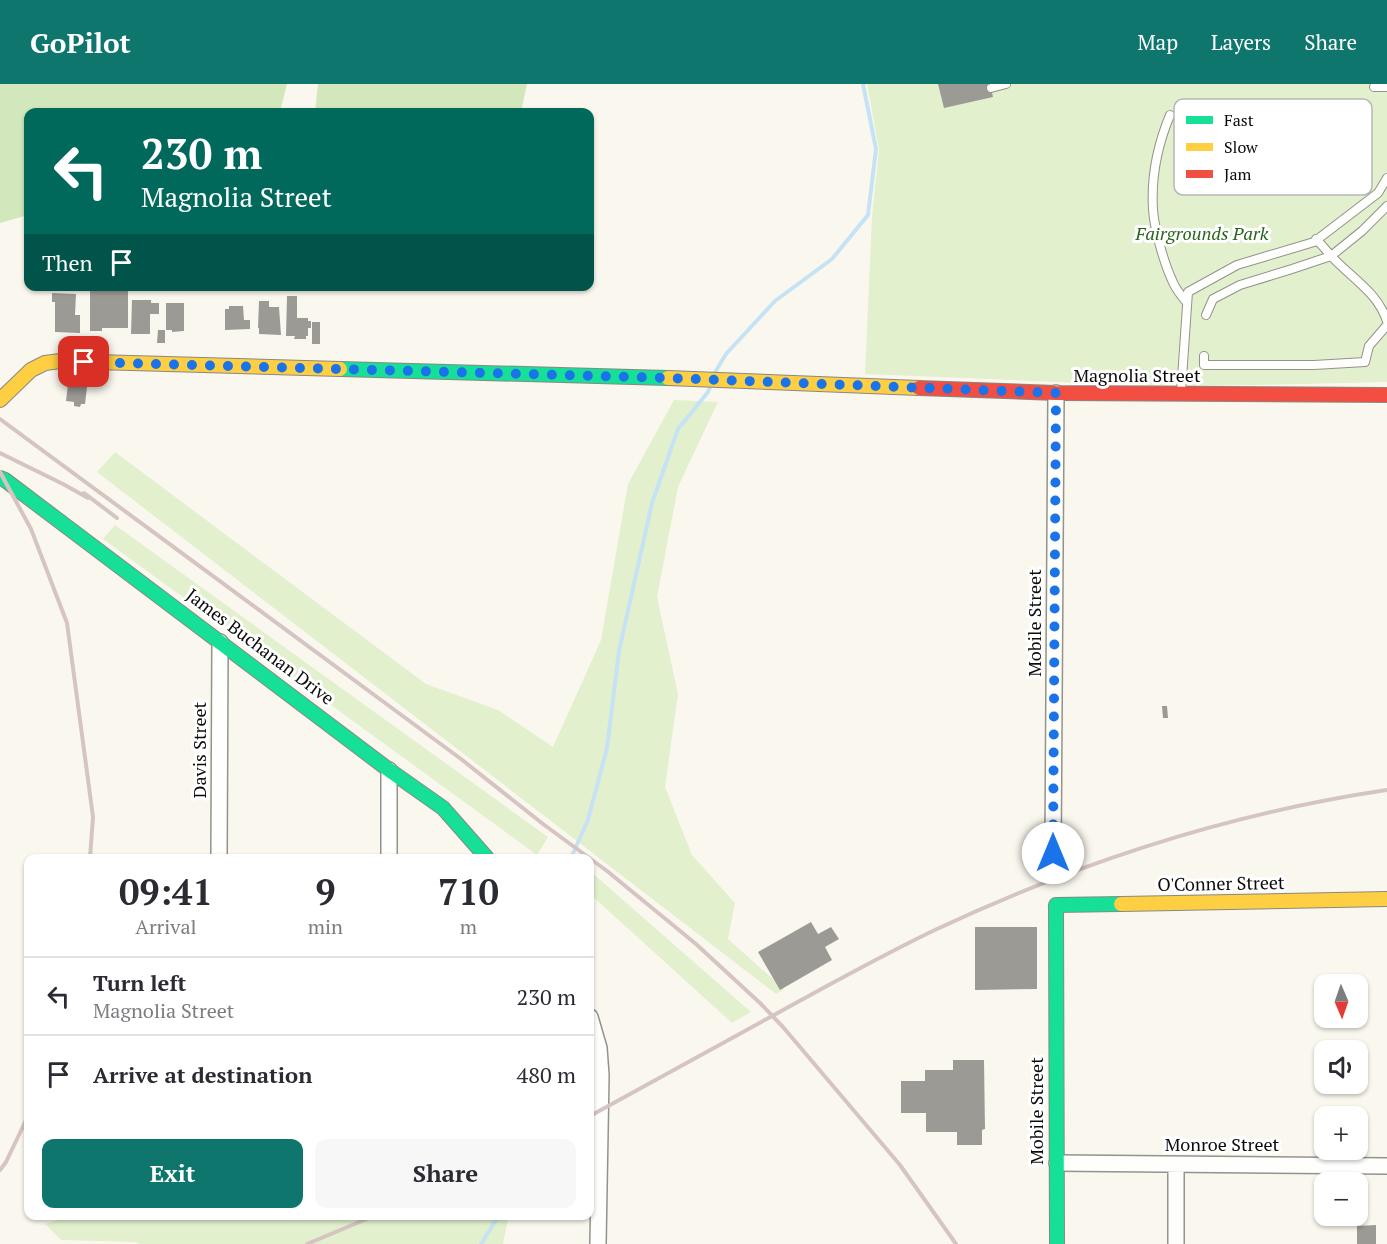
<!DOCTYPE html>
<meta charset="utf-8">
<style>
:root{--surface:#fff;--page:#f7f7f7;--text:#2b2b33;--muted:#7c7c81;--line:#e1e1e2;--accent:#0f766e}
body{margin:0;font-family:"PT Serif",serif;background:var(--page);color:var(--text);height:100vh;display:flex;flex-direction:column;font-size:22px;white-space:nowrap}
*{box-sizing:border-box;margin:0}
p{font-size:20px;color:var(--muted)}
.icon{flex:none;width:33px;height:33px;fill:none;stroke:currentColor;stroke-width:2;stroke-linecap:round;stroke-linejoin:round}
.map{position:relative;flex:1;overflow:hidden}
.details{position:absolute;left:24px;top:770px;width:570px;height:366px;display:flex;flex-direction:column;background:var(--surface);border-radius:12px;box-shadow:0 2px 4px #0004}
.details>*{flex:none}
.banner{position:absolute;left:24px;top:24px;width:570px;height:183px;border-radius:12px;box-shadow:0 2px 4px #0004;background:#00695c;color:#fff;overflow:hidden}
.needle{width:39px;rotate:178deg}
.buttons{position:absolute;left:1314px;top:890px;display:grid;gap:12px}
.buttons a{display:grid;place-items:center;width:54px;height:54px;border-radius:12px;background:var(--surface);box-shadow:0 2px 4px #0004;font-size:30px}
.pin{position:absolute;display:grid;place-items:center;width:51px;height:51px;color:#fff;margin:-26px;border-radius:12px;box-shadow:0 3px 9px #0006}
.me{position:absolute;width:66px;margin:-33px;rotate:0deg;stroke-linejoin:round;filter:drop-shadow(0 0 4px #0008)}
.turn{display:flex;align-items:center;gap:21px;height:126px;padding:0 18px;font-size:27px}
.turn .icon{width:78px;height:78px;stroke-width:2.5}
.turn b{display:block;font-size:42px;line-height:51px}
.then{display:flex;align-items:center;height:57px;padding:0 18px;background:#0003;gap:12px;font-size:22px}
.eta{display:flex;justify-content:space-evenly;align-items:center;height:102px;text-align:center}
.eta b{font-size:36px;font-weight:800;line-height:42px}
.action{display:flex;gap:12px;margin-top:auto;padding:12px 18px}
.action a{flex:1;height:69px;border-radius:12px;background:var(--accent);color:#fff;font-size:24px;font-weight:800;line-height:69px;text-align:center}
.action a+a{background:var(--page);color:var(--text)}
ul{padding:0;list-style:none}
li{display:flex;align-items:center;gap:18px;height:78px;padding:0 18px;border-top:2px solid var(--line)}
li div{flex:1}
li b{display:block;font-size:22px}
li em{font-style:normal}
header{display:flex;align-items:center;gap:36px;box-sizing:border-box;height:84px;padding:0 30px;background:var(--accent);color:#fff}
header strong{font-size:28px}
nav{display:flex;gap:33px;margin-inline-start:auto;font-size:21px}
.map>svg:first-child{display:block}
.green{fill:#e2f0ce}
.forest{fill:#d2e8bc}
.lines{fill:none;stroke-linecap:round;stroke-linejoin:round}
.stream{stroke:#c5e3f4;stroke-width:4}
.building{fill:#9c9a95}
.lane-casing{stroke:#93928d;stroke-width:10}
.street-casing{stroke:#93928d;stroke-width:18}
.fast-casing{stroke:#898884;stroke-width:16}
.slow-casing{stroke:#898884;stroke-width:16}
.jam-casing{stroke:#898884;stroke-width:16}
.lane{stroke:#fefefc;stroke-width:8}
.street{stroke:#fefefc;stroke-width:15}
.fast{stroke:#16e098;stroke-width:14}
.slow{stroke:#ffcf43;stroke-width:14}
.jam{stroke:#f24e42;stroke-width:14}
.rail{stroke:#d6c4c3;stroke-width:4}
.route{stroke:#1a73e8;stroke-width:10;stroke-dasharray:0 18}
.labels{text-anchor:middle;stroke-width:6;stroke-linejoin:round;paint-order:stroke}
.park-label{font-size:18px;font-style:italic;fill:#29631c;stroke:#fff}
.street-label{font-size:18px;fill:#0b0b0b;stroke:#fff}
.key{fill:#fff;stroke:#b6b6b6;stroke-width:1.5}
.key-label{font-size:16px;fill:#0b0b0b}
</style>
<header>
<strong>GoPilot</strong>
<nav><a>Map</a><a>Layers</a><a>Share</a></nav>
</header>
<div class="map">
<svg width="1387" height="1160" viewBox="0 0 1387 1160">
<rect width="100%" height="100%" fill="#faf8ee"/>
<path class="green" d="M867,0H1387V298L1255,301L1154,302L865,290L872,132L879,66Z
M674,316L718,318L678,403L657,513L678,610L665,703L692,771L735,819L728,855L784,905L776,910L97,388L115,368L426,600L498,626L553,663L601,556L628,400Z
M115,441L548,753L537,771L103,455Z
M590,787L751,928L732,939L590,810Z
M72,1131H509L503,1160H140L135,1158L61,1156L45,1140Z"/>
<path class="forest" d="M0,0H287L280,28H28V131L0,139Z
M318,0H527L521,28H315Z"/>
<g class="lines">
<path class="stream" d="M714,290L726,270L775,217L832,175L868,131L876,65L863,0
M571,774L588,736L607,664L619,567L652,419L678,345L708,308L710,303
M481,1160L496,1136L497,1131"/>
</g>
<path class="building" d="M938,0H990L993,13L944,24Z
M90,202H128V244H102V247H90Z
M52,209L76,210L75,231H80V249L55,248V218H52Z
M287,212H297V234H308V237H311V244H308V252H306V255H294L295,252H286Z
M132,216H151V219H159V230H150V250H131Z
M259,217H269V223H279L281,251L259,250V244H258Z
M166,219H184V247L172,248V246H166Z
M229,222H243L244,236H250V245L225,246V225H229Z
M312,238H320V260H312Z
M158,246H165V259H157Z
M76,298L82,299V303H87L85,320H81L80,323L74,322V318L66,317L68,300L76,301Z
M1162,622H1167L1168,634H1163Z
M811,838L818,850L831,843L839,855L825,863L832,876L780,906L758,868Z
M975,843H1037V905L975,906Z
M953,976H984L985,1045L982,1046V1061H957V1048H926V1029H901V997H925V986H953Z
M1376,1141V1160H1357V1142Z"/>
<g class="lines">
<g class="lane-casing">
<path id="lane" d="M1374,3H1387
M991,4L1006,0
M1170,31C1158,60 1151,93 1153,125C1154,144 1164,179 1172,196C1175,205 1182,212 1187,219
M1316,155C1323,162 1329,170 1336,177C1355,196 1378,210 1387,237
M1206,231L1213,215L1240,201L1292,185L1331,172L1362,147L1387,122
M1204,272V281H1314L1365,278L1369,262L1387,241
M1181,308L1188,208L1237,181L1314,158L1378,109L1387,94"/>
</g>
<g class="street-casing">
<path id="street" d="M1053,769L1056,309
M219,774L220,558
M389,774V686
M590,933L599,964L601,991L598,1160
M1057,1079L1387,1082
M1176,1160V1081"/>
</g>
<g class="fast-casing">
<path id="fast" d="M340,285L668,294
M0,394L5,396L389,686L443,724L487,774
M1057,1160L1056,821L1121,820"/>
</g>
<g class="slow-casing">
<path id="slow" d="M668,294L919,304
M0,316L31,286L45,279L60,277L340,285
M1121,820L1387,815"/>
</g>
<g class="jam-casing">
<path id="jam" d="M919,304L1056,309L1387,311"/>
</g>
<use href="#lane" class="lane"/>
<use href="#street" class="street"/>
<use href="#fast" class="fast"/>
<use href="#slow" class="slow"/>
<use href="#jam" class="jam"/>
<path class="rail" d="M0,335L461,675L543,740L607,787L696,860L760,919L783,943L900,1081L956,1160
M0,369L63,400L88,414
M0,388L31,445L67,539L93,733L90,774
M84,409L117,434
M590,1032C668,990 746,946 825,903C862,883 899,863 937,845C1080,778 1231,729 1387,706
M0,1086L6,1078L28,1032
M307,1160L376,1131"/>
</g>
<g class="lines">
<path class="route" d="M84,278L668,294L1056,309L1053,769"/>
</g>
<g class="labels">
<g class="park-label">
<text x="1202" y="156">Fairgrounds Park</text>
</g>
<g class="street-label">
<text x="1137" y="298">Magnolia Street</text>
<text transform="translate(1035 539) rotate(-90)" y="6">Mobile Street</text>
<text transform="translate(260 563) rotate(37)" y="6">James Buchanan Drive</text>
<text transform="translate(200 666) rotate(-90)" y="6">Davis Street</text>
<text transform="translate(1221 800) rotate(-1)" y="6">O'Conner Street</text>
<text transform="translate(1037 1027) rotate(-90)" y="6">Mobile Street</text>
<text x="1222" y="1067">Monroe Street</text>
</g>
</g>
<rect x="1174" y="15" width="198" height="96" rx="9" class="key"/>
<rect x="1186" y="32" width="27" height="8" fill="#16e098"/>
<rect x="1186" y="59" width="27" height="8" fill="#ffcf43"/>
<rect x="1186" y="86" width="27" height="8" fill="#f24e42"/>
<g class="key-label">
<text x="1224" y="42">Fast</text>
<text x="1224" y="69">Slow</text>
<text x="1224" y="96">Jam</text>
</g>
</svg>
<div class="buttons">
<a><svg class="needle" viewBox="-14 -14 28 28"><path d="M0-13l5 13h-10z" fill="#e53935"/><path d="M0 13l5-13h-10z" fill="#7c7c81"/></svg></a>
<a><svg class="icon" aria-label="sound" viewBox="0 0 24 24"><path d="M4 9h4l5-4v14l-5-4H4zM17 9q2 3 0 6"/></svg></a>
<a>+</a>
<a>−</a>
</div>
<div class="pin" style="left:84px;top:278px;background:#d93025"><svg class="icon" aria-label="arrive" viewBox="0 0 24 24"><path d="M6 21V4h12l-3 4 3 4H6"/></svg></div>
<svg class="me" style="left:1053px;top:769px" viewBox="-20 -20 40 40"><circle r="19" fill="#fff"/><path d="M0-13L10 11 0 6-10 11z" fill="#1a73e8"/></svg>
<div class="banner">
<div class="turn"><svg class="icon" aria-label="left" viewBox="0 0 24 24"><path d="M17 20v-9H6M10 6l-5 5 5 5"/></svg><div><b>230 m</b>Magnolia Street</div></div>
<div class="then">Then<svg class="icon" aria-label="arrive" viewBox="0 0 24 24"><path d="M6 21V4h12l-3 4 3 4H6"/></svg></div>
</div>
<section class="details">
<div class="eta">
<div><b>09:41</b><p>Arrival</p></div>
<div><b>9</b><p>min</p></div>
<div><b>710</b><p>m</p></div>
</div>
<ul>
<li><svg class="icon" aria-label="left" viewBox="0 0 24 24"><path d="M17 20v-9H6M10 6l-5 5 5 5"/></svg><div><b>Turn left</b><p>Magnolia Street</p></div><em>230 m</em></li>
<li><svg class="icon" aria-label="arrive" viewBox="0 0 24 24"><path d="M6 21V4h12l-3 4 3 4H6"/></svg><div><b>Arrive at destination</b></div><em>480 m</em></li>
</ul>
<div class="action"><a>Exit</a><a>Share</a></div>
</section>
</div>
